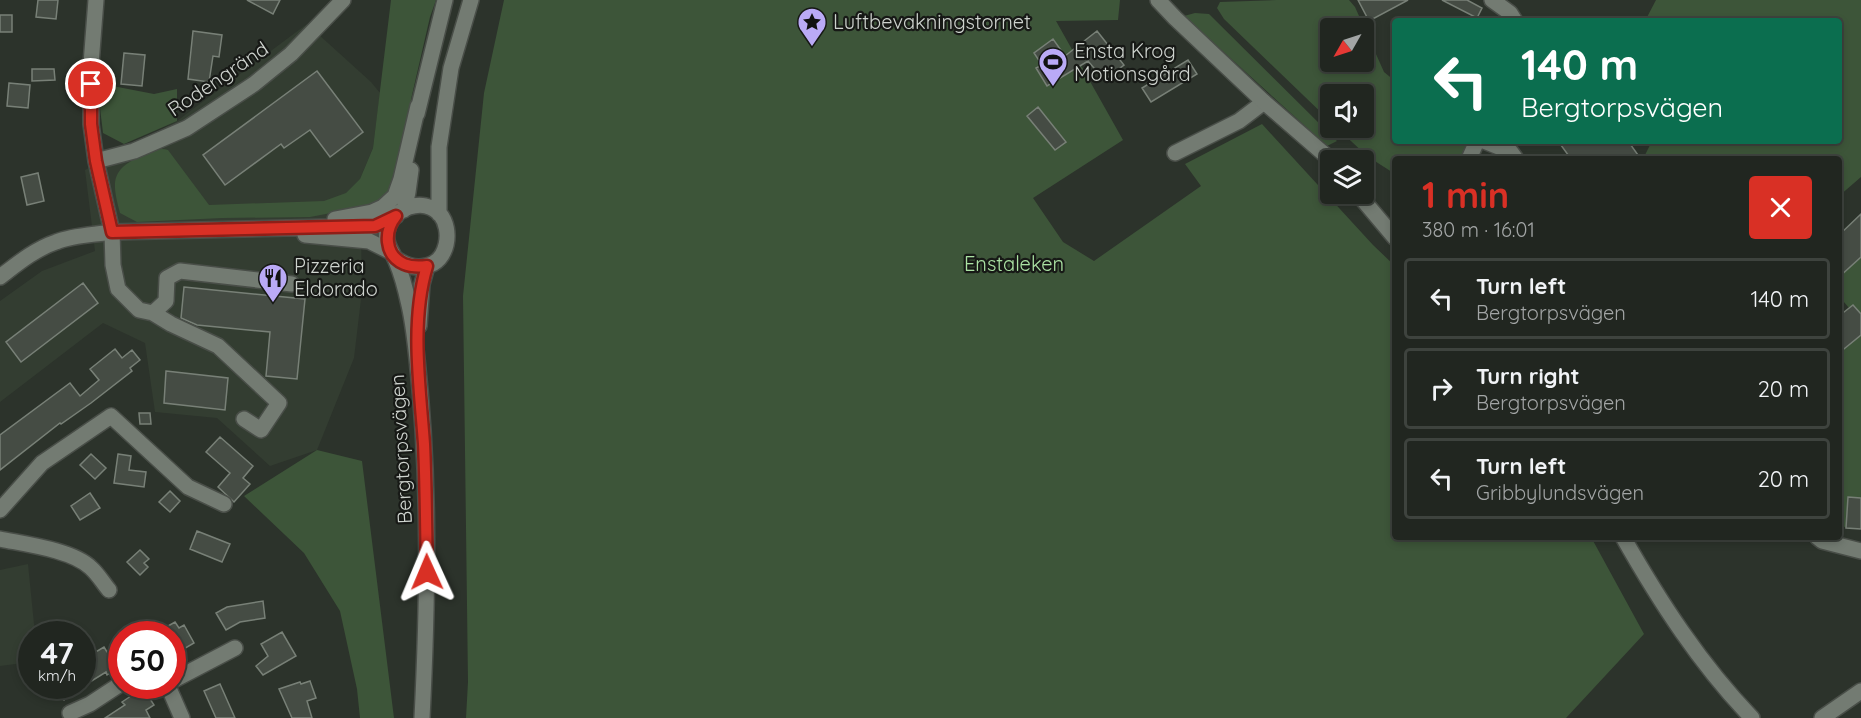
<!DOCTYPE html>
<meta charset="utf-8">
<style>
:root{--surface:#212620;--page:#2d322d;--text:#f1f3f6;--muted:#a2a5a5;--line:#3e433e;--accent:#d93025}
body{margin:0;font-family:Quicksand,sans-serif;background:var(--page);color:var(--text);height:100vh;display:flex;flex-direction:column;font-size:22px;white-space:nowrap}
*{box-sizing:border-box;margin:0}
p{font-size:20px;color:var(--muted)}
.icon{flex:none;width:33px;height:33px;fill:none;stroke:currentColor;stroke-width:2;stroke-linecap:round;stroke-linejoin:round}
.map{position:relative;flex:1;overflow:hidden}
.details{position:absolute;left:1392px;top:156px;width:450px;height:384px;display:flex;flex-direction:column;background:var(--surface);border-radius:6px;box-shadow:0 3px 9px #0003,0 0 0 2px var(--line)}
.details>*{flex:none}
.guide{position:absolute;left:1392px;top:18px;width:450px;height:126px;border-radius:6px;box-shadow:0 3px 9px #0003,0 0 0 2px var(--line);background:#0b6e4f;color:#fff;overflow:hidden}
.needle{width:39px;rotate:231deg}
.fabs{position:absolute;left:1320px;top:18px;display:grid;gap:12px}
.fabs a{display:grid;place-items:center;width:54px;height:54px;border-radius:6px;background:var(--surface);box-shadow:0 3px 9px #0003,0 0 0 2px var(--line);font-size:30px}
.speed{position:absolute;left:18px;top:621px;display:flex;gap:12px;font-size:30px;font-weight:700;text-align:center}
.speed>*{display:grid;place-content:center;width:78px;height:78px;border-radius:50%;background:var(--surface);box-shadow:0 3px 9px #0003,0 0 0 2px var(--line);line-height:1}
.speed small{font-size:15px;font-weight:400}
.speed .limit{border:9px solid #d22;background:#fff;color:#111}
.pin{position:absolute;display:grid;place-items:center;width:51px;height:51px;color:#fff;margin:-26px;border:3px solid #fff;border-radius:50%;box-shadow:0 2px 6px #0007}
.me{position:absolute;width:66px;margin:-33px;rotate:359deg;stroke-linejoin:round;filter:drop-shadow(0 0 4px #0008)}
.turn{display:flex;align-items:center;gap:21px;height:126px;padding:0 30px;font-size:27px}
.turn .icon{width:78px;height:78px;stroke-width:2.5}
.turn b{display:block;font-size:42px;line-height:51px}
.round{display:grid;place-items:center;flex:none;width:63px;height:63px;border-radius:6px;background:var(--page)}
.summary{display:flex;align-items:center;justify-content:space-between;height:102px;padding:0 30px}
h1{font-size:36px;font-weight:800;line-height:45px;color:var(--accent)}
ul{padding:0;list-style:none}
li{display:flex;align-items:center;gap:18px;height:81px;margin:0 12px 9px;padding:0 18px;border:3px solid var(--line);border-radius:6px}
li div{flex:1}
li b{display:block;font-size:22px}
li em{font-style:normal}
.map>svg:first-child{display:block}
.built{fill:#333d31}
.green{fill:#3d5539;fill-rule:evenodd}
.building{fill:#454c44;stroke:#788077;stroke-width:1.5}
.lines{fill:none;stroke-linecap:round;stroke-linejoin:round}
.street-casing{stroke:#494e48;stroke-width:18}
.secondary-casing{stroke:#494e48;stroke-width:18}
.street{stroke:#737b72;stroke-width:15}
.secondary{stroke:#737b72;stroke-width:15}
.route-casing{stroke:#8d1f18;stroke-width:15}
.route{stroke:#d93025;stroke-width:10}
.labels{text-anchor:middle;stroke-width:4.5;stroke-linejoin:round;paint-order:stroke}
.poi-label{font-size:20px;fill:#ced3ce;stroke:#171916;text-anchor:start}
.street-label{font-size:20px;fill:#ced3ce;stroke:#171916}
.park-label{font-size:20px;fill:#abe2a3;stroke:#171916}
</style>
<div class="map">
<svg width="1861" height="718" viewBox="0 0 1861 718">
<rect width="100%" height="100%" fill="#2c332b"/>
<path class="built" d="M307,24L371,82L380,93L373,148L360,179L362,291L354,358L317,450L270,466L217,418L155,412L145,343L103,323L0,402V301L42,271L95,251L85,170L177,121Z
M28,564L35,634H32L31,662L0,666V570Z"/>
<path class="green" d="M391,0H436L430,17L412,95L394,184L378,204L310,217L222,218L137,222L120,213C112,183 110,170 141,156C151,152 158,147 168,150L209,205L324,201L346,193L360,179L373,148Z
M504,0H1120L1118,20L1056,21L1123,140L1033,198L1063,242L1094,261L1201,186L1185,164L1262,124L1373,245L1395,266V537H1591L1644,634L1566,718H466L468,682L463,296L484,93Z
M1277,0H1349L1355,7L1384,72L1395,81V141H1467L1461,159H1395V174L1367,156L1337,128H1364V94H1330V121L1224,19L1217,8L1220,2ZM1364,28V62H1330V28Z
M1656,0H1861V177L1839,196V159H1643L1652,141H1839V21H1645Z
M1195,13L1209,14L1337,141L1327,146L1184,16Z
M97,83L154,94L177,89V121L124,144L103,133Z
M1861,257V314L1853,305L1849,308L1839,296V277Z
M1861,335V498H1848L1846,528L1839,523V353Z
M317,450L362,461L394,718H360L357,689L340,611L304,553L244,496Z"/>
<path class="building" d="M38,0H58L56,19L36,17Z
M247,0H280L273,14Z
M1358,0H1408L1369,21Z
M1442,0H1467L1482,8L1477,18Z
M0,15H12V32H0Z
M193,31L222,35L219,57L213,56L209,82L188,79Z
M1097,31L1124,65L1104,80L1088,61L1047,86L1036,68L1042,65L1034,53L1053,39L1065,56Z
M124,53L145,55L142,86L121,84Z
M1188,60L1197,74L1151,102L1142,88Z
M32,69H54L55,80L32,81Z
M317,71L363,132L330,157L310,130L284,148L281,144L225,185L203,155Z
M9,83L30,85L28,108L7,106Z
M1038,107L1066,142L1055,150L1027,116Z
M1558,141H1628L1638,155L1632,159H1571Z
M38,173L44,201L27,205L21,177Z
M1861,214V257L1839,277V235Z
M83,283L98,303L21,362L6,342Z
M184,287L305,299L297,379L266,376L270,332L197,325L181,318Z
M1853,305L1861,314V335L1839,353V316Z
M115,349L122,358L132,350L140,360L130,368L132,371L91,403L61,424L60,423L0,470V435L70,383L80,396L99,380L90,369Z
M166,371L228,378L225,410L164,403Z
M139,413H150L151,424H140Z
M220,437L253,466L243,478L250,484L234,502L218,487L230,473L206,452Z
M91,454L106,468L95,479L80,465Z
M118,454L131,456L129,470L146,472L144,487L114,483Z
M170,491L180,501L170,512L159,502Z
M90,493L100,508L80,520L71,506Z
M1848,497L1861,498V529L1846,528Z
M197,531L230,544L222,562L190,549Z
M140,550L149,559L144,563L148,567L140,575L127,562Z
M263,601L265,618L240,622L226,630L216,613L227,607Z
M175,622L179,628L184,625L194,643L172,656V634H154Z
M282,632L296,656L263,675L256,666L268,656L261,644Z
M122,644V667L107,675L106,672L90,682L82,669L88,665L85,661L96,655L94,653L104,647L107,652Z
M310,681L316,698L307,701L312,718H292L279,689L300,682L301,684Z
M220,684L235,718H216L204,691Z
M41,686H74L64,700Z
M143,688L154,705L146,710L150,718H105L125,705L122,702Z"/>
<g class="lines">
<g class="street-casing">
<path id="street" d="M96,0L91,64V124L96,161L112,232L113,265L118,289L139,310L153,313L166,301L167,278L180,271L292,284
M1492,0L1510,13L1515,21
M1484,141L1511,152L1516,159
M1175,153L1239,121L1264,102
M1469,159L1477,141
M96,161L134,151L187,128L254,84L291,54L343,0
M153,313L171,324L218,346L279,403L261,430L244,419
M0,510L42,463L111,416L188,487L224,504
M1817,537L1822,541L1861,551
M0,539C24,544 73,550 91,568C98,574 103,583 109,590
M172,681L235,648
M168,686L182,718
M70,713L90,704L122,683"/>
</g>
<g class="secondary-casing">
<path id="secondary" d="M1158,0L1175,18L1264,102L1331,160
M417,114L445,0
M1358,194L1395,238
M404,210L408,192L411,170
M439,214V147L451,68L471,0
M335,219L372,212L383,207L395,196L401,179L418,106
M305,235L369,241L389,251
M396,259C405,265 415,269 426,266C448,262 453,230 440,214C423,196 391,208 387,232C385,244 392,251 396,261C402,275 406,291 409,305C413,322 415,341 417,359C430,478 428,599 422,718
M0,277C17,264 35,249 56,242C73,235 93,235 112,232L375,226L396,216
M419,326L422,284L427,266
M1623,537C1660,602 1700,664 1752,718
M1822,718L1861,691"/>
</g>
<use href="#street" class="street"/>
<use href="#secondary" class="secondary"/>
</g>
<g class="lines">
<g class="route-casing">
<path id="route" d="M91,84V124L96,161L112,232L375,226L396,216C384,231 384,255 404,264C411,267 419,267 427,266C410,322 420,387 424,444C426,486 426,529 427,572"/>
</g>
<use href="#route" class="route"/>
</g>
<defs>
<g id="sight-pin" transform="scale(1.5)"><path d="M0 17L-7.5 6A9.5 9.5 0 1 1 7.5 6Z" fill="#baaaf6" stroke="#171916"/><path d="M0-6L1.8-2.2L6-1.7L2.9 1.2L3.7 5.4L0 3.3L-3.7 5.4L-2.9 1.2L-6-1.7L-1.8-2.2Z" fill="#111"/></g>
<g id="stadium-pin" transform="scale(1.5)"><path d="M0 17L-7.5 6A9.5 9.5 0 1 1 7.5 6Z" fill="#baaaf6" stroke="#171916"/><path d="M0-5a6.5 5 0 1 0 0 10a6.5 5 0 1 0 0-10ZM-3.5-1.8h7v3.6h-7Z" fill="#111"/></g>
<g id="restaurant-pin" transform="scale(1.5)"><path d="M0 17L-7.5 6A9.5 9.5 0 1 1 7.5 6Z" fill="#baaaf6" stroke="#171916"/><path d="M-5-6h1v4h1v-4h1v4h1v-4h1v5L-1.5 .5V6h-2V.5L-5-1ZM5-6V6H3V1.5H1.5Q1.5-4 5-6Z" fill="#111"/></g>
</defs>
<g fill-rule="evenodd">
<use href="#sight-pin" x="812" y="22"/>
<use href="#stadium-pin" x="1053" y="62"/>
<use href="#restaurant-pin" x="273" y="278"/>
</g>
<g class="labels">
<g class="poi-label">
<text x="833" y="29">Luftbevakningstornet</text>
<text x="1074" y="58">Ensta Krog<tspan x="1074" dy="23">Motionsgård</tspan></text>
<text x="294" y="273">Pizzeria<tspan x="294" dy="23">Eldorado</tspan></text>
</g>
<g class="street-label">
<text transform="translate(218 79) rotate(-34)" y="7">Rodengränd</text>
<text transform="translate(401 449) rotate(-93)" y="7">Bergtorpsvägen</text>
</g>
<g class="park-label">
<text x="1014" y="271">Enstaleken</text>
</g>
</g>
</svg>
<div class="fabs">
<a><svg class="needle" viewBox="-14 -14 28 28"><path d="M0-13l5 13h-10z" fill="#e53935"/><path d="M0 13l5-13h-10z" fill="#a2a5a5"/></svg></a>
<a><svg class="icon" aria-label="sound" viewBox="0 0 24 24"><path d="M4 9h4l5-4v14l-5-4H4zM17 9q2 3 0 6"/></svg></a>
<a><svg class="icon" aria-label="layers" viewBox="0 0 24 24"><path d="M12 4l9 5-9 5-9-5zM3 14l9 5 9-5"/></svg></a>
</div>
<div class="speed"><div>47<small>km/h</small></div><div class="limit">50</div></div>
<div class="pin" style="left:91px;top:84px;background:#d93025"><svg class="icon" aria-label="arrive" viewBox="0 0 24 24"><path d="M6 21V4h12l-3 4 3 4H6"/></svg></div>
<svg class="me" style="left:427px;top:572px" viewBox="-20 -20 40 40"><path d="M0-17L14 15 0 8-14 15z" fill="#d93025" stroke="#fff" stroke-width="4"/></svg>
<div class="guide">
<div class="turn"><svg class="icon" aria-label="left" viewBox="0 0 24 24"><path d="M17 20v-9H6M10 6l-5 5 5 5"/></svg><div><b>140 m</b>Bergtorpsvägen</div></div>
</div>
<section class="details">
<div class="summary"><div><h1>1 min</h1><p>380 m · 16:01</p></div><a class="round" style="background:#d93025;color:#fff"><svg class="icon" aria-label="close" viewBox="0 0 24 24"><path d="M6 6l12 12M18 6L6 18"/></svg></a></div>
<ul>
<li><svg class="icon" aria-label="left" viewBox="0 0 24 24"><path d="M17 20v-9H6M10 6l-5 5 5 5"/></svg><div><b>Turn left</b><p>Bergtorpsvägen</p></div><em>140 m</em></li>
<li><svg class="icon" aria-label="right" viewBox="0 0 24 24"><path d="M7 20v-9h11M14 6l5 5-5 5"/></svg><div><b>Turn right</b><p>Bergtorpsvägen</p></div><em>20 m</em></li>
<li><svg class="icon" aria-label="left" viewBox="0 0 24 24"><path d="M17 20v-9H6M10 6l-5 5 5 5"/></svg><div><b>Turn left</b><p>Gribbylundsvägen</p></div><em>20 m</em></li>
</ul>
</section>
</div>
